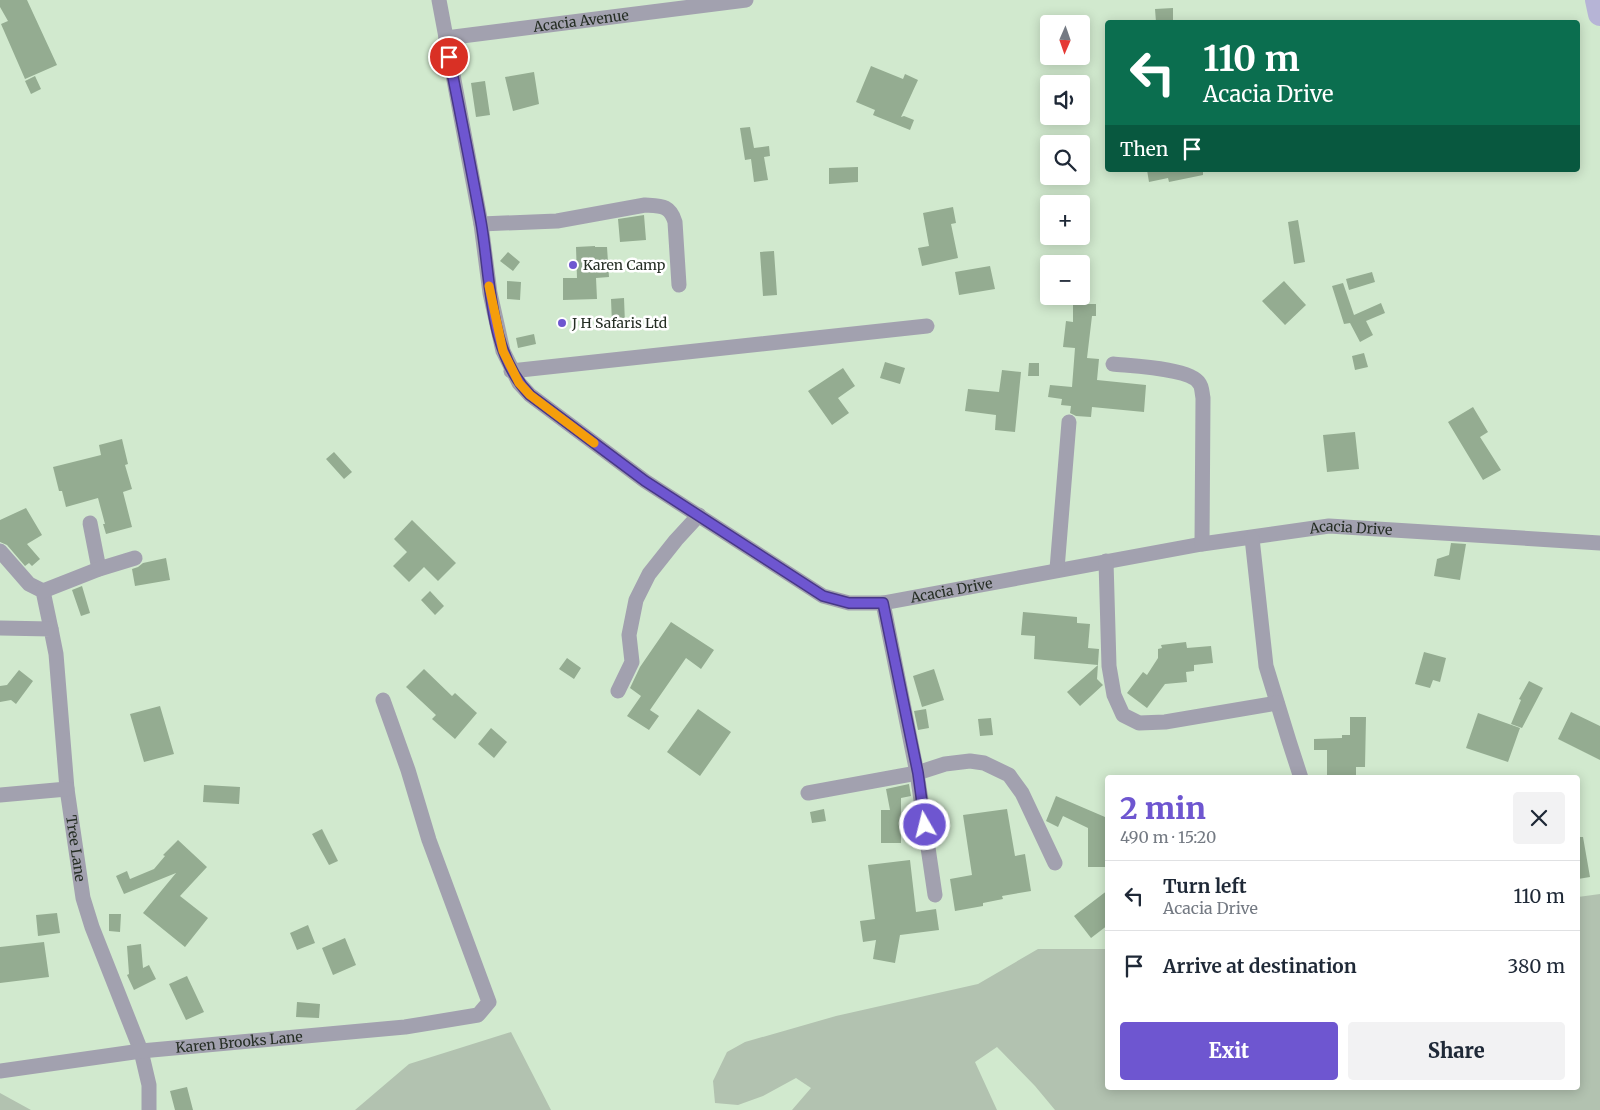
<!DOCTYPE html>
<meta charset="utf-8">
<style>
:root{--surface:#fff;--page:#f2f2f3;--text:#1f2937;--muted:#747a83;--line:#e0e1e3;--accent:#6e56d0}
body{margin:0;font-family:Merriweather,serif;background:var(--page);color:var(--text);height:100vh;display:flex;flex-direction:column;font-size:19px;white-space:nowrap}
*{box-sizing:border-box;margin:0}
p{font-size:16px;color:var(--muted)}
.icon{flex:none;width:28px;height:28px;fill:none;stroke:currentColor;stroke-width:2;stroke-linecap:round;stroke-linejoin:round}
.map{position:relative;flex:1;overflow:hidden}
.side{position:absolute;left:1105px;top:775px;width:475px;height:315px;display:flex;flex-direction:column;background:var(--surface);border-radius:5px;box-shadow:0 2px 12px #0003}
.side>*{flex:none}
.banner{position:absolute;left:1105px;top:20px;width:475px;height:152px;border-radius:5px;box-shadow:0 2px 12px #0003;background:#0b6e4f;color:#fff;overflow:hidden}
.needle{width:32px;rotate:182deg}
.buttons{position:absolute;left:1040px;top:15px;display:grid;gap:10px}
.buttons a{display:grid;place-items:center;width:50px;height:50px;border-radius:5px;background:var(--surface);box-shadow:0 2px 12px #0003;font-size:25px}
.pin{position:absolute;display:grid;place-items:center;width:42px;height:42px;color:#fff;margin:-21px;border:2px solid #fff;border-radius:50%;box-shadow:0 1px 5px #0007}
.me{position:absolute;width:55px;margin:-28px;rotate:352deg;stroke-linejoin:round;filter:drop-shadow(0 0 4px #0008)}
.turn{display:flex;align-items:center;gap:18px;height:105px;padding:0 15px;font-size:22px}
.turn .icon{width:65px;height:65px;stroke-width:2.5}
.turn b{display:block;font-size:35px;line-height:42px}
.then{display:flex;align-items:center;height:48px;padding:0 15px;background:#0003;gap:10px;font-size:19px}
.round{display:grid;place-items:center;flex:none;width:52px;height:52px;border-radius:5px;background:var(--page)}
.summary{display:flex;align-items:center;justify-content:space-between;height:85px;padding:0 15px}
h1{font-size:30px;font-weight:800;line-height:38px;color:var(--accent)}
.button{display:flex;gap:10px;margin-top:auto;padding:10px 15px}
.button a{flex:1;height:58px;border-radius:5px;background:var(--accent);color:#fff;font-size:20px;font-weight:800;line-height:58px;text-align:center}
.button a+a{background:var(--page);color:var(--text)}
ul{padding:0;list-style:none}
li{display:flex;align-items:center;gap:15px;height:70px;padding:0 15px;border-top:1px solid var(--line)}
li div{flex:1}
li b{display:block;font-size:19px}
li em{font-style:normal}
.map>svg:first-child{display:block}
.green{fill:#b2c2b0}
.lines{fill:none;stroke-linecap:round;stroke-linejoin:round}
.river{stroke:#b6b4d6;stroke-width:24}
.building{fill:#94ac91}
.minor{stroke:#a2a1af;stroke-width:15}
.route-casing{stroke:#483887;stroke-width:12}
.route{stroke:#6e56d0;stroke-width:9}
.slow{stroke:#f59e0b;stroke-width:9}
.poi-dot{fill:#6e56d0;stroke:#fff;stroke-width:2}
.labels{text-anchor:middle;stroke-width:5;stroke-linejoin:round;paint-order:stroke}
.street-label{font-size:14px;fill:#252e24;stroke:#fff}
.poi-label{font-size:14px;fill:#252e24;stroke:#fff;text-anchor:start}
</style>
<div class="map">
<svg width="1600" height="1110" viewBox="0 0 1600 1110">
<rect width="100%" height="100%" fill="#d1e9ce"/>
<path class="green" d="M1600,894V1110H1055L1035,1086L997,1047L975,1062L997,1110H792L811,1088L796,1078L763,1096L738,1105L715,1103L713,1081L727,1052L745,1042L836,1016L978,984L1038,949H1107L1108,1088H1578V897Z
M511,1032L551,1110H355L409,1064Z
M0,1093L31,1110H0Z"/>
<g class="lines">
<path class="river" d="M1597,0L1600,14"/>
</g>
<path class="building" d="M0,0H27L57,65L25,79L1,24L8,21L0,7Z
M1173,8V22H1156L1155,9Z
M871,66L903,79L905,74L918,80L901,117L904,116L914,120L910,130L873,115L875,110L856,102Z
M534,72L539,104L513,111L505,77Z
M35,76L41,89L31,94L25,81Z
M485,81L490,115L476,117L471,83Z
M750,127L754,148L769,146L770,156L764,157L768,180L754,182L751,159L745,160L740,128Z
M858,167V182L829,184V168Z
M1147,170H1203V175L1169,182L1168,178L1149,182Z
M953,207L956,223L951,224L958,258L922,266L918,248L929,246L923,213Z
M644,215L646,240L620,242L618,219Z
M1298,220L1305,262L1294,264L1288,222Z
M595,246V247H607L609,277L596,278L597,299L563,300V278H577L576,247Z
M774,251L777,295L763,296L760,252Z
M508,252L520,262L513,271L500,261Z
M990,266L995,289L959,295L955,272Z
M1372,272L1375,282L1349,290L1346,279Z
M507,281L521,282L520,300L507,299Z
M1284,281L1306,305L1285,325L1262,301Z
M1343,283L1354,315L1381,303L1385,313L1366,321L1373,335L1360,342L1350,323L1344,324L1332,286Z
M624,298L625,324H612L611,299Z
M1073,304H1096V316H1092L1087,358L1099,359L1097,380L1146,385L1144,412L1092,407L1091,417L1076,416L1070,413L1071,406L1061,405L1062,399L1048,397L1050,385L1072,387L1075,348L1063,347L1066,321L1073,322Z
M534,334L536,344L518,348L516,338Z
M1364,353L1368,367L1355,370L1352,356Z
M885,362L905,368L900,384L880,378Z
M1029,363H1039V376H1028Z
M843,368L855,386L838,398L849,413L832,425L808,391Z
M1002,370L1021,372L1015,432L995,430L996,415L965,411L968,389L999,392Z
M1473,407L1488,432L1480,437L1501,470L1483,480L1448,422Z
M1355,432L1359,469L1327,472L1323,435Z
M122,439L128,464L125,465L132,489L123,492L132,527L106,534L103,524H105L98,498L66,507L62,491H59L53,467L101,455L99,445Z
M334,452L352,472L344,479L326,459Z
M26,508L42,535L27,544L40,559L32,566L29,563L25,566L7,545L0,542V520Z
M412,520L456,563L438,581L424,567L409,582L393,566L407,552L394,539Z
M1451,543L1466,544L1460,580L1434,576L1437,559L1449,555Z
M166,558L170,580L135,586L132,569L138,567L143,563Z
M82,586L90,613L81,616L72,590Z
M430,591L444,606L435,615L421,600Z
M1023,612L1077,617V623L1090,624L1088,648L1099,649L1097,679L1103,685L1080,706L1067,692L1098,665L1034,659L1035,636L1021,635Z
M671,622L714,650L701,669L686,658L650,710L659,716L649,730L627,716L641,696L630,688L640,667Z
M1186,642L1187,648L1211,646L1213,663L1194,665V671L1186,672L1187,682L1165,684L1147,708L1127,693L1143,672L1147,675L1158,658V649L1162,648L1161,645Z
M1424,652L1446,658L1440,682L1433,680L1430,688L1415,684Z
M567,658L581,668L574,679L559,669Z
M424,669L452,696L455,693L477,713L455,739L432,719L436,715L406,687Z
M934,669L944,700L922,707L913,676Z
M19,670L33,681L16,704L11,700L0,702V686L7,685Z
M1529,681L1543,688L1522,728L1511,724L1521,700L1519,699Z
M160,706L174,754L144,762L130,714Z
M698,709L731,732L700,776L667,752Z
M926,709L929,728L918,730L914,711Z
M1571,712L1600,726V760L1558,739Z
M1478,713L1520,728L1508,762L1466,748Z
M1350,717H1366L1365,767H1356V778H1327V750H1314V739L1342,738V735H1350Z
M991,718L993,735L980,736L978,719Z
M491,728L507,742L494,758L478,744Z
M909,784L911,796L901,798V843H881V810H890L886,789Z
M204,785L240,787L239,804L203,802Z
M1056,796L1105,817L1108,867H1088V828L1063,816L1058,827L1046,821Z
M824,809L826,821L812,823L810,812Z
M1007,809L1015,856L1025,854L1031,891L1002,896L1003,899L983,903V906L955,911L950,879L972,875L963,815Z
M322,829L338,861L329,865L312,834Z
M1578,837H1583L1590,877L1578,879Z
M178,840L207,867L180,896L208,918L185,947L143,913L176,873L124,894L116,876L127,871L130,879L154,869L165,856L163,855Z
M910,860L916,912L936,909L939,930L900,935L895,963L873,959L876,940L863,942L860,921L875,919L868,865Z
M1108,890V925L1091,938L1074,916Z
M57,913L60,933L38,936L36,915Z
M109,914H121L120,932L109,931Z
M308,925L315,943L297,950L290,933Z
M345,938L356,965L333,975L322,948Z
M44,942L49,977L0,983V947Z
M141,944L143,968L149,965L156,979L134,990L127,975L129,974L127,946Z
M187,976L204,1012L186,1020L169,984Z
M297,1002L320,1004L319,1018L296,1017Z
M187,1087L193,1110H175L170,1091Z"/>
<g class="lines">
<g class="minor">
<path id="s1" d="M439,0L481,224L490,293L503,351L519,383L530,395L645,481L823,596L849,603H883L1202,544L1329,526L1600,543"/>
<path id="s2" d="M446,38L746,0"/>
<path d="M481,224L557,221L645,205C661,206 670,205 675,222L679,285"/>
<path d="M1113,364C1131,366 1190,368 1199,383C1202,386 1202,393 1203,398L1202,544"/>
<path d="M511,371L927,326"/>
<path d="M90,523L99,569"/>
<path d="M1252,538L1266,666L1289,741L1301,778"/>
<path d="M0,551L29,584L43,591L51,629"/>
<path d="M1106,561L1109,666L1114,695L1123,715L1139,723L1165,722L1277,703"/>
<path d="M1057,569L1069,422"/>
<path d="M43,591L99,569L135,558"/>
<path d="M883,603L917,773L935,895"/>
<path id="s3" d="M0,628L51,629L56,654L67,789L83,898L92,927L141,1051L149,1085V1110"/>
<path d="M618,691L632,662L629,635L636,600L649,574L676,540L699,515"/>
<path d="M808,793L917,773L945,764L970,761L984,763L1009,775L1022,793L1055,863"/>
<path d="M0,795L67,789"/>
<path id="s4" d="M0,1071L141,1051L405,1027L478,1015L489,1002L429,840L408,770L383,700"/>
</g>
</g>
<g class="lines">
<g class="route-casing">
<path id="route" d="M449,57C460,112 471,167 481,222C491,278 488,352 530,395L645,481L823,596L849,603H883L918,773L925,825"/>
</g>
<use href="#route" class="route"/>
<path class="slow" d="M489,286L503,351L519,383L530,395L594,443"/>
</g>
<g class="poi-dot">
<circle cx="573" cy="265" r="5"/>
<circle cx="562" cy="323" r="5"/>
</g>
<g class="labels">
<g class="street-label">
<text dy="5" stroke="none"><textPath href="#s2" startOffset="136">Acacia Avenue</textPath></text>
<text dy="5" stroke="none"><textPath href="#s1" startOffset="1300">Acacia Drive</textPath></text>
<text dy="5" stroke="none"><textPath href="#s1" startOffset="895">Acacia Drive</textPath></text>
<text dy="5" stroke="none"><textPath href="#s3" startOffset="272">Tree Lane</textPath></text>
<text dy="5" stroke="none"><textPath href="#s4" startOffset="241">Karen Brooks Lane</textPath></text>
</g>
<g class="poi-label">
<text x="583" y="270">Karen Camp</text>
<text x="572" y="328">J H Safaris Ltd</text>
</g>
</g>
</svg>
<div class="buttons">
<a><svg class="needle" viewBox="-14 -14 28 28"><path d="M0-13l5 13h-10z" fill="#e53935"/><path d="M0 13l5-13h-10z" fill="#747a83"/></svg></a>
<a><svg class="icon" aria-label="sound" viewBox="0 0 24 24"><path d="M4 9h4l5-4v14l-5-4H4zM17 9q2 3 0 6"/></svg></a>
<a><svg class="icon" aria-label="search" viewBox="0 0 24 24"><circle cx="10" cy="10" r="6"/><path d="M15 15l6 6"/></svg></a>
<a>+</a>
<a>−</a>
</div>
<div class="pin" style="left:449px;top:57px;background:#d93025"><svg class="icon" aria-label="arrive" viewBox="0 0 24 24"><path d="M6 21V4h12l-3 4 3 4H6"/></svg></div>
<svg class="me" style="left:925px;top:825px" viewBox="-20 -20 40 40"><circle r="17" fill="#6e56d0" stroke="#fff" stroke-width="3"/><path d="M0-11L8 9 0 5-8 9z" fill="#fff"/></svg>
<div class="banner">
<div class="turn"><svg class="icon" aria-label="left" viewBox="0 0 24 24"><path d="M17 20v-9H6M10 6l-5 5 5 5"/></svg><div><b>110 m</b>Acacia Drive</div></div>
<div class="then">Then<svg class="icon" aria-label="arrive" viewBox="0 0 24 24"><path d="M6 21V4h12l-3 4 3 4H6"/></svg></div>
</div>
<section class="side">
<div class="summary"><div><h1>2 min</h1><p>490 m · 15:20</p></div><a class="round"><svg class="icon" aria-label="close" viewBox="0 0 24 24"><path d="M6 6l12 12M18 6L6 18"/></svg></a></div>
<ul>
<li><svg class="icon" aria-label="left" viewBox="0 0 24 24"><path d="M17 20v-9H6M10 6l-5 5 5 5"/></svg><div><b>Turn left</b><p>Acacia Drive</p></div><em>110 m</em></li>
<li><svg class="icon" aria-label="arrive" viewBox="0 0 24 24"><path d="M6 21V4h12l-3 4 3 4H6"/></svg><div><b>Arrive at destination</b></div><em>380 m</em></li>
</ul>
<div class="button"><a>Exit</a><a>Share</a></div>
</section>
</div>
